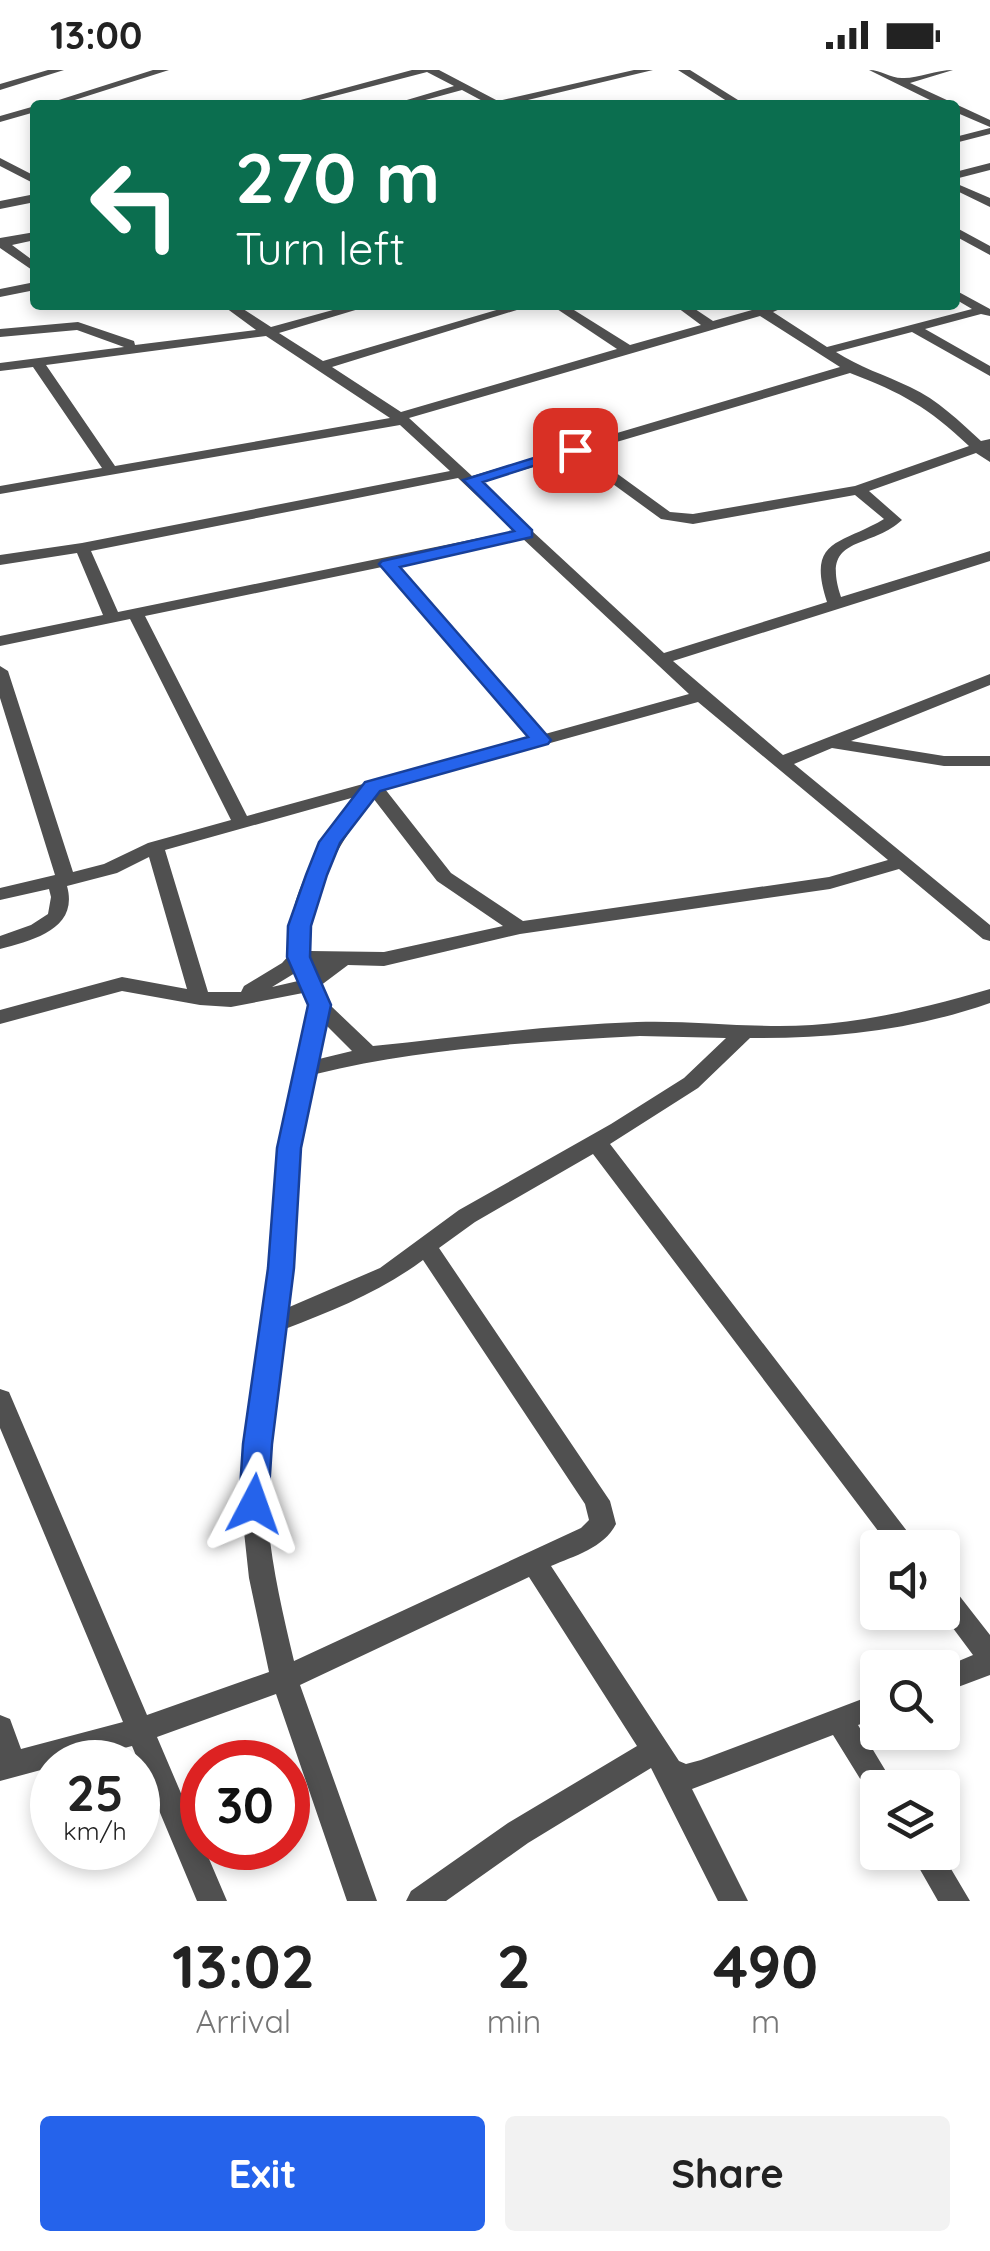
<!DOCTYPE html>
<style>
:root{--surface:#fff;--page:#f2f2f2;--text:#222;--muted:#767676;--accent:#2563eb}
body{margin:0;font-family:Quicksand,sans-serif;background:var(--page);color:var(--text);height:100vh;display:flex;flex-direction:column;font-size:38px;white-space:nowrap}
*{box-sizing:border-box;margin:0}
p{font-size:32px;color:var(--muted)}
.icon{flex:none;width:55px;height:55px;fill:none;stroke:currentColor;stroke-width:2;stroke-linecap:round;stroke-linejoin:round}
.map{position:relative;height:1831px;overflow:hidden}
.details{display:flex;flex-direction:column;background:var(--surface);flex:1}
.details>*{flex:none}
.hud{position:absolute;left:30px;top:30px;width:930px;height:210px;border-radius:10px;box-shadow:0 5px 15px #0003;background:#0b6e4f;color:#fff;overflow:hidden}
.fabs{position:absolute;left:860px;top:1460px;display:grid;gap:20px}
.fabs a{display:grid;place-items:center;width:100px;height:100px;border-radius:10px;background:var(--surface);box-shadow:0 5px 15px #0003;font-size:50px}
.speed{position:absolute;left:30px;top:1670px;display:flex;gap:20px;font-size:50px;font-weight:700;text-align:center}
.speed>*{display:grid;place-content:center;width:130px;height:130px;border-radius:50%;background:var(--surface);box-shadow:0 5px 15px #0003;line-height:1}
.speed small{font-size:25px;font-weight:400}
.speed .limit{border:15px solid #d22;background:#fff;color:#111}
.pin{position:absolute;display:grid;place-items:center;width:85px;height:85px;color:#fff;margin:-42px;border-radius:20px;box-shadow:0 5px 15px #0006}
.me{position:absolute;width:110px;margin:-55px;rotate:4deg;stroke-linejoin:round;filter:drop-shadow(0 0 8px #0008)}
.turn{display:flex;align-items:center;gap:35px;height:210px;padding:0 40px;font-size:45px}
.turn .icon{width:130px;height:130px;stroke-width:2.5}
.turn b{display:block;font-size:70px;line-height:85px}
.eta{display:flex;justify-content:space-evenly;align-items:center;height:170px;text-align:center}
.eta b{font-size:60px;font-weight:700;line-height:70px}
.button{display:flex;gap:20px;margin-top:auto;padding:20px 40px}
.button a{flex:1;height:115px;border-radius:10px;background:var(--accent);color:#fff;font-size:40px;font-weight:700;line-height:115px;text-align:center}
.button a+a{background:var(--page);color:var(--text)}
.status{display:flex;justify-content:space-between;align-items:center;height:70px;padding:0 50px;background:var(--surface);direction:ltr}
.status svg{height:28px;fill:currentColor}
.map>svg:first-child{display:block}
.lines{fill:none;stroke-linecap:round;stroke-linejoin:round}
.minor{fill:#505050;fill-rule:evenodd}
.route{fill:#2563eb;stroke:#184099;stroke-width:2.5}
</style>
<div class="status"><b>13:00</b><svg viewBox="0 0 49 12"><path d="M0 12V9h3v3zM5 12V6h3v6zM10 12V3h3v9zM15 12V0h3v12zM26 1h20v11H26zM47 4h2v5h-2z"/></svg></div>
<div class="map">
<svg width="990" height="1831" viewBox="0 0 990 1831">
<rect width="100%" height="100%" fill="#fff"/>
<g class="lines">
<path class="minor" d="M48,0H64L0,20V14Z
M153,0H169L59,35H43Z
M412,0H439L498,31L634,0H653L507,35H490L462,20L407,35H390L454,16L427,2L300,35H282Z
M678,0H690L746,35H733Z
M869,0C881,0 890,8 902,8C916,9 936,0 953,0L910,13L990,50V57L955,42V35H940Z
M35,36V42L0,52V46Z
M990,58V64L955,73V67Z
M0,88L35,106V114L0,96Z
M990,93V100L955,109V102Z
M955,113L990,128V137L955,120Z
M35,124V132L0,139V131Z
M955,157L990,176V185L955,166Z
M35,162V170L12,175L35,192V202L0,178V168Z
M35,212V220L0,227V219Z
M955,220L990,239V246L981,244L925,259L990,296V306L912,262L836,282C859,297 885,305 910,317C938,330 959,351 981,371L990,369V392L976,383L869,421L902,450C868,481 820,464 841,527L990,481V491L673,591L783,685L990,604V615L851,671L944,686H990V696H944L832,678L794,694L990,855V871L983,869L899,799L830,819L520,864L384,896L348,895L320,916L331,936L373,976C461,967 549,955 637,952C695,950 754,959 812,955C873,951 931,936 990,919V933C913,960 832,969 750,968L698,1018L610,1074L920,1478H891L593,1084L475,1152L439,1178L610,1431L616,1454C604,1478 574,1486 551,1496L679,1691L686,1694L701,1690L878,1623V1648L858,1655L896,1718H878V1730L872,1728L833,1665L692,1719L748,1831H718L651,1698L528,1773L446,1831H406L411,1821L508,1753L637,1676L529,1507L300,1615L377,1831H347L276,1624L157,1667L227,1831H197L132,1676L70,1692H52V1697L0,1711V1645L10,1649L21,1679L123,1652L0,1358V1319L9,1322L12,1329L147,1645L269,1602L249,1508L241,1434L246,1373L270,1198L278,1078L310,935L303,923L231,937L200,935L122,921L0,954V940L122,907L187,919L149,787L117,803L67,816C79,859 33,870 0,879V866L31,855L48,844L51,827L49,819L0,830V818L55,805L0,628V596L8,601L73,802L104,794L148,773L231,750L130,549L0,576V566L103,545L77,483L0,495V485L82,473L450,401L400,355L0,424V416L102,398L33,297L0,301V293L124,277L77,260L0,267V259L78,252L134,271L135,275L256,260L222,235H237L271,257L351,235H372L279,263L323,291L513,235H533L332,297L401,342L617,279L551,235H566L630,275L701,255L674,235H689L713,251L752,240L748,235H789L773,242L827,277L972,239L955,229ZM760,246L840,297L472,406L409,348ZM266,266L390,348L115,396L46,295ZM850,303C902,323 928,337 969,376L855,416L693,444L670,442L586,381ZM573,385L661,449L693,454L855,425L884,449C841,475 806,468 827,532L664,583L480,413ZM458,408L514,461L118,542L91,481ZM522,468L689,624L545,664L397,494ZM382,497L530,668L247,746L145,546ZM698,632L888,790L829,807L523,851L451,803L385,719ZM355,727C323,770 283,827 291,883L282,893L244,916L241,922H208L165,780ZM373,728L437,811L503,856L384,882L310,881C307,823 340,773 373,728ZM295,903L298,911L272,917ZM326,955L352,981L319,989ZM640,966L726,968L684,1008L611,1054L459,1140L380,1198L287,1238L300,1078L316,1004C421,978 532,972 640,966ZM423,1190L585,1434L589,1450L581,1458L294,1591C282,1540 270,1490 267,1437C263,1379 278,1317 285,1259C334,1240 380,1222 423,1190Z
M942,1512L951,1515L990,1565V1605L942,1623V1598L973,1585L941,1542Z
M910,1782H941L970,1831H938Z"/>
</g>
<path class="route" d="M569,377L583,380L483,412L532,460V467L400,497L551,670L548,674L380,721L340,773L327,805L311,856L310,887L331,935L301,1078L294,1198L272,1374L268,1434L264,1443L254,1446L244,1443L239,1434L243,1374L268,1198L277,1078L308,935L287,887L288,856L306,805L319,772L365,712L528,667L379,494L382,491L514,461L463,410Z"/>
</svg>
<div class="fabs">
<a><svg class="icon" aria-label="sound" viewBox="0 0 24 24"><path d="M4 9h4l5-4v14l-5-4H4zM17 9q2 3 0 6"/></svg></a>
<a><svg class="icon" aria-label="search" viewBox="0 0 24 24"><circle cx="10" cy="10" r="6"/><path d="M15 15l6 6"/></svg></a>
<a><svg class="icon" aria-label="layers" viewBox="0 0 24 24"><path d="M12 4l9 5-9 5-9-5zM3 14l9 5 9-5"/></svg></a>
</div>
<div class="speed"><div>25<small>km/h</small></div><div class="limit">30</div></div>
<div class="pin" style="left:575px;top:380px;background:#d93025"><svg class="icon" aria-label="arrive" viewBox="0 0 24 24"><path d="M6 21V4h12l-3 4 3 4H6"/></svg></div>
<svg class="me" style="left:254px;top:1434px" viewBox="-20 -20 40 40"><path d="M0-17L14 15 0 8-14 15z" fill="#2563eb" stroke="#fff" stroke-width="4"/></svg>
<div class="hud">
<div class="turn"><svg class="icon" aria-label="left" viewBox="0 0 24 24"><path d="M17 20v-9H6M10 6l-5 5 5 5"/></svg><div><b>270 m</b>Turn left</div></div>
</div>
</div>
<section class="details">
<div class="eta">
<div><b>13:02</b><p>Arrival</p></div>
<div><b>2</b><p>min</p></div>
<div><b>490</b><p>m</p></div>
</div>
<div class="button"><a>Exit</a><a>Share</a></div>
</section>
